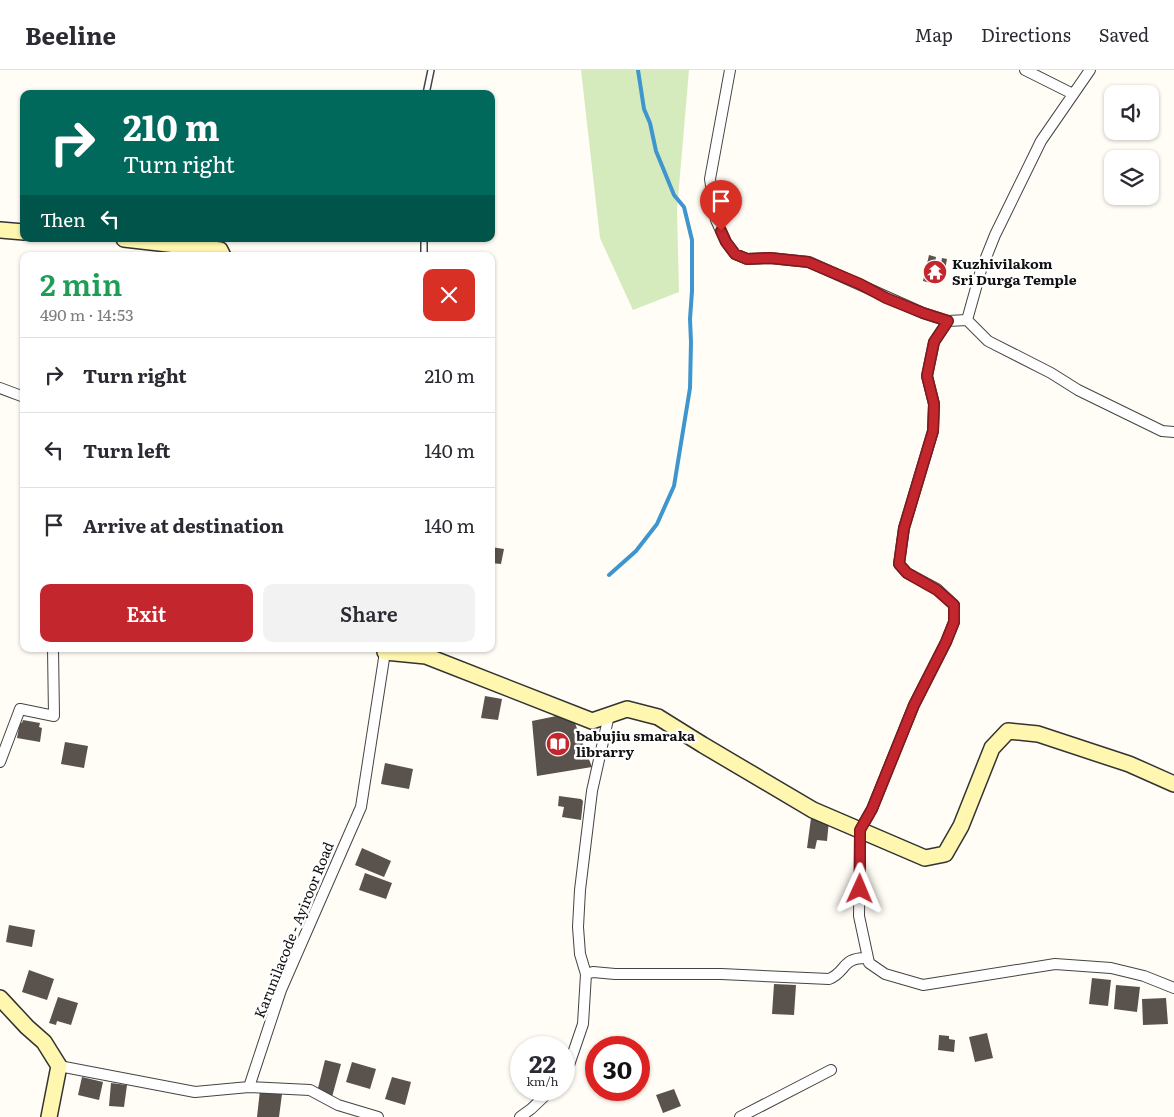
<!DOCTYPE html>
<meta charset="utf-8">
<style>
:root{--surface:#fff;--page:#f2f2f3;--text:#2b2b33;--muted:#7c7c81;--line:#e1e1e2;--accent:#c4262e}
body{margin:0;font-family:Literata,serif;background:var(--page);color:var(--text);height:100vh;display:flex;flex-direction:column;font-size:19px;white-space:nowrap}
*{box-sizing:border-box;margin:0}
p{font-size:16px;color:var(--muted)}
.icon{flex:none;width:28px;height:28px;fill:none;stroke:currentColor;stroke-width:2;stroke-linecap:round;stroke-linejoin:round}
.map{position:relative;flex:1;overflow:hidden}
.panel{position:absolute;left:20px;top:182px;width:475px;height:400px;display:flex;flex-direction:column;background:var(--surface);border-radius:10px;box-shadow:0 1px 4px #0004}
.panel>*{flex:none}
.banner{position:absolute;left:20px;top:20px;width:475px;height:152px;border-radius:10px;box-shadow:0 1px 4px #0004;background:#00695c;color:#fff;overflow:hidden}
.buttons{position:absolute;left:1104px;top:15px;display:grid;gap:10px}
.buttons a{display:grid;place-items:center;width:55px;height:55px;border-radius:10px;background:var(--surface);box-shadow:0 1px 4px #0004;font-size:25px}
.speed{position:absolute;left:510px;top:966px;display:flex;gap:10px;font-size:25px;font-weight:700;text-align:center}
.speed>*{display:grid;place-content:center;width:65px;height:65px;border-radius:50%;background:var(--surface);box-shadow:0 1px 4px #0004;line-height:1}
.speed small{font-size:12px;font-weight:400}
.speed .limit{border:8px solid #d22;background:#fff;color:#111}
.pin{position:absolute;display:grid;place-items:center;width:42px;height:42px;color:#fff;margin:-51px -21px;border-radius:50% 50% 50% 0;rotate:-45deg;box-shadow:0 0 5px #0007}
.pin .icon{rotate:45deg}
.me{position:absolute;width:55px;margin:-28px;rotate:1deg;stroke-linejoin:round;filter:drop-shadow(0 0 4px #0008)}
.turn{display:flex;align-items:center;gap:18px;height:105px;padding:0 20px;font-size:22px}
.turn .icon{width:65px;height:65px;stroke-width:2.5}
.turn b{display:block;font-size:35px;line-height:42px}
.then{display:flex;align-items:center;height:48px;padding:0 20px;background:#0003;gap:10px;font-size:19px}
.round{display:grid;place-items:center;flex:none;width:52px;height:52px;border-radius:10px;background:var(--page)}
.summary{display:flex;align-items:center;justify-content:space-between;height:85px;padding:0 20px}
h1{font-size:30px;font-weight:600;line-height:38px;color:#1e9e55}
.action{display:flex;gap:10px;margin-top:auto;padding:10px 20px}
.action a{flex:1;height:58px;border-radius:10px;background:var(--accent);color:#fff;font-size:20px;font-weight:600;line-height:58px;text-align:center}
.action a+a{background:var(--page);color:var(--text)}
ul{padding:0;list-style:none}
li{display:flex;align-items:center;gap:15px;height:75px;padding:0 20px;border-top:1px solid var(--line)}
li div{flex:1}
li b{display:block;font-size:19px}
li em{font-style:normal}
header{display:flex;align-items:center;gap:30px;box-sizing:border-box;height:70px;padding:0 25px;background:var(--surface);border-bottom:1px solid var(--line)}
header strong{font-size:24px}
nav{display:flex;gap:28px;margin-inline-start:auto;font-size:18px}
.map>svg:first-child{display:block}
.green{fill:#d5ebbd}
.lines{fill:none;stroke-linecap:round;stroke-linejoin:round}
.stream{stroke:#3f96cf;stroke-width:4}
.building{fill:#5a524d}
.service-casing{stroke:#444;stroke-width:8}
.minor-casing{stroke:#444;stroke-width:12}
.secondary-casing{stroke:#333;stroke-width:18}
.service{stroke:#fff;stroke-width:5}
.minor{stroke:#fff;stroke-width:10}
.secondary{stroke:#fff6b0;stroke-width:15}
.route-casing{stroke:#7f191e;stroke-width:12}
.route{stroke:#c4262e;stroke-width:9}
.labels{text-anchor:middle;stroke-width:5;stroke-linejoin:round;paint-order:stroke}
.poi-label{font-size:14px;font-weight:bold;fill:#111;stroke:#fff;text-anchor:start}
.street-label{font-size:14px;fill:#111;stroke:#fff}
</style>
<header>
<strong>Beeline</strong>
<nav><a>Map</a><a>Directions</a><a>Saved</a></nav>
</header>
<div class="map">
<svg width="1174" height="1047" viewBox="0 0 1174 1047">
<rect width="100%" height="100%" fill="#fffdf5"/>
<path class="green" d="M581,0H689L677,140L679,222L633,240L600,168Z"/>
<g class="lines">
<path class="stream" d="M609,505L636,481L657,454L674,416L690,318L691,272L690,249L692,221V170L684,137L674,125L656,81L650,53L644,39L638,0"/>
</g>
<path class="building" d="M929,185L936,187L931,213L923,211Z
M942,188L947,189L944,205H939Z
M491,477L504,479L501,494L491,493Z
M485,626L502,629L498,650L481,648Z
M571,643L592,697L537,706L532,651Z
M23,650L40,653L39,657L42,658L40,672L17,668L20,652L22,653Z
M65,672L88,676L84,698L61,694Z
M385,693L413,699L409,719L381,714Z
M559,726L581,729L583,731L581,750L562,747L564,737L558,736Z
M811,748L829,750L827,771L817,770L815,779L807,778Z
M362,778L391,791L384,807L355,795Z
M365,803L392,813L386,829L359,820Z
M9,855L35,860L32,877L6,872Z
M29,900L54,909L47,930L22,922Z
M1092,908L1111,910L1108,936L1089,934Z
M774,914L796,915L794,945L772,944Z
M1116,915L1140,917L1137,942L1114,939Z
M58,927L78,933L71,955L57,951L56,955L49,953Z
M1166,928L1168,954L1143,955L1142,929Z
M987,963L993,988L975,992L969,967Z
M939,965L949,966V969L955,970L954,982L938,980Z
M325,990L341,994L332,1027L317,1022Z
M352,992L376,999L370,1019L346,1012Z
M82,1007L103,1012L99,1030L78,1025Z
M392,1007L411,1012L405,1035L385,1029Z
M111,1013L127,1015L124,1037L109,1036Z
M674,1019L681,1036L663,1043L656,1025Z
M260,1020L282,1024L279,1047H257Z"/>
<g class="lines">
<g class="service-casing">
<path id="service" d="M426,24L431,0
M424,186V169"/>
</g>
<g class="minor-casing">
<path id="minor" d="M730,0L710,109L716,150L726,172L735,184L747,189L770,188L809,192L923,243L948,251L967,250
M1025,0L1073,24
M1090,0L1041,71L995,165L981,200L967,250L988,271L1051,303L1078,320L1162,361L1174,362
M948,251L934,272L927,306L934,334L933,361L904,458L899,494L907,503L937,519L954,535V552L946,572L914,635L872,739L860,760L859,846L868,888L869,893L885,904L923,915L1055,894L1111,898L1144,906L1174,918
M0,318L24,327
M0,692L20,639L54,646L53,579
M586,904L593,902L615,904H721L829,909C847,902 841,887 868,888
M59,996L195,1022L249,1017L281,920L361,737L385,582
M564,1003L569,995L583,954L586,904L580,884L578,857L580,820L592,721L609,645
M249,1017L310,1020L338,1035L378,1047
M520,1047L531,1039L551,1020
M740,1047L831,1000"/>
</g>
<g class="secondary-casing">
<path id="secondary" d="M0,160L24,162
M124,169L220,180L223,186
M385,579V582L426,586L592,651L627,639L658,647L703,675L813,740L925,788L945,784L961,756L992,678L1008,661L1038,664L1129,694L1174,714
M0,928L27,957L44,972L59,996L49,1047"/>
</g>
<use href="#service" class="service"/>
<use href="#minor" class="minor"/>
<use href="#secondary" class="secondary"/>
</g>
<g class="lines">
<g class="route-casing">
<path id="route" d="M721,161L726,172L735,184L747,189L770,188L808,192L860,214L886,228L923,243L948,251L934,272L927,306L934,334L933,361L904,458L899,494L907,503L937,520L954,535V552L946,572L914,635L872,739L860,760V819"/>
</g>
<use href="#route" class="route"/>
</g>
<defs>
<g id="temple-disc" transform="scale(1.25)"><circle r="9.5" fill="#c4262e" stroke="#fff"/><path d="M0-6L5-2H3V0L6.5 2.5H4V6H1.5V3h-3V6H-4V2.5H-6.5L-3 0V-2H-5Z" fill="#fff"/></g>
<g id="library-disc" transform="scale(1.25)"><circle r="9.5" fill="#c4262e" stroke="#fff"/><path d="M-6-4Q-3-5.5-.7-3.5V5Q-3 3-6 4ZM6-4Q3-5.5 .7-3.5V5Q3 3 6 4Z" fill="#fff"/></g>
</defs>
<g fill-rule="evenodd">
<use href="#temple-disc" x="935" y="202"/>
<use href="#library-disc" x="558" y="674"/>
</g>
<g class="labels">
<g class="poi-label">
<text x="952" y="199">Kuzhivilakom<tspan x="952" dy="16">Sri Durga Temple</tspan></text>
<text x="576" y="671">babujiu smaraka<tspan x="576" dy="16">librarry</tspan></text>
</g>
<g class="street-label">
<text transform="translate(294 860) rotate(-68)" y="5">Karunilacode - Ayiroor Road</text>
</g>
</g>
</svg>
<div class="buttons">
<a><svg class="icon" aria-label="sound" viewBox="0 0 24 24"><path d="M4 9h4l5-4v14l-5-4H4zM17 9q2 3 0 6"/></svg></a>
<a><svg class="icon" aria-label="layers" viewBox="0 0 24 24"><path d="M12 4l9 5-9 5-9-5zM3 14l9 5 9-5"/></svg></a>
</div>
<div class="speed"><div>22<small>km/h</small></div><div class="limit">30</div></div>
<div class="pin" style="left:721px;top:161px;background:#d93025"><svg class="icon" aria-label="arrive" viewBox="0 0 24 24"><path d="M6 21V4h12l-3 4 3 4H6"/></svg></div>
<svg class="me" style="left:860px;top:819px" viewBox="-20 -20 40 40"><path d="M0-17L14 15 0 8-14 15z" fill="#c4262e" stroke="#fff" stroke-width="4"/></svg>
<div class="banner">
<div class="turn"><svg class="icon" aria-label="right" viewBox="0 0 24 24"><path d="M7 20v-9h11M14 6l5 5-5 5"/></svg><div><b>210 m</b>Turn right</div></div>
<div class="then">Then<svg class="icon" aria-label="left" viewBox="0 0 24 24"><path d="M17 20v-9H6M10 6l-5 5 5 5"/></svg></div>
</div>
<section class="panel">
<div class="summary"><div><h1>2 min</h1><p>490 m · 14:53</p></div><a class="round" style="background:#d93025;color:#fff"><svg class="icon" aria-label="close" viewBox="0 0 24 24"><path d="M6 6l12 12M18 6L6 18"/></svg></a></div>
<ul>
<li><svg class="icon" aria-label="right" viewBox="0 0 24 24"><path d="M7 20v-9h11M14 6l5 5-5 5"/></svg><div><b>Turn right</b></div><em>210 m</em></li>
<li><svg class="icon" aria-label="left" viewBox="0 0 24 24"><path d="M17 20v-9H6M10 6l-5 5 5 5"/></svg><div><b>Turn left</b></div><em>140 m</em></li>
<li><svg class="icon" aria-label="arrive" viewBox="0 0 24 24"><path d="M6 21V4h12l-3 4 3 4H6"/></svg><div><b>Arrive at destination</b></div><em>140 m</em></li>
</ul>
<div class="action"><a>Exit</a><a>Share</a></div>
</section>
</div>
